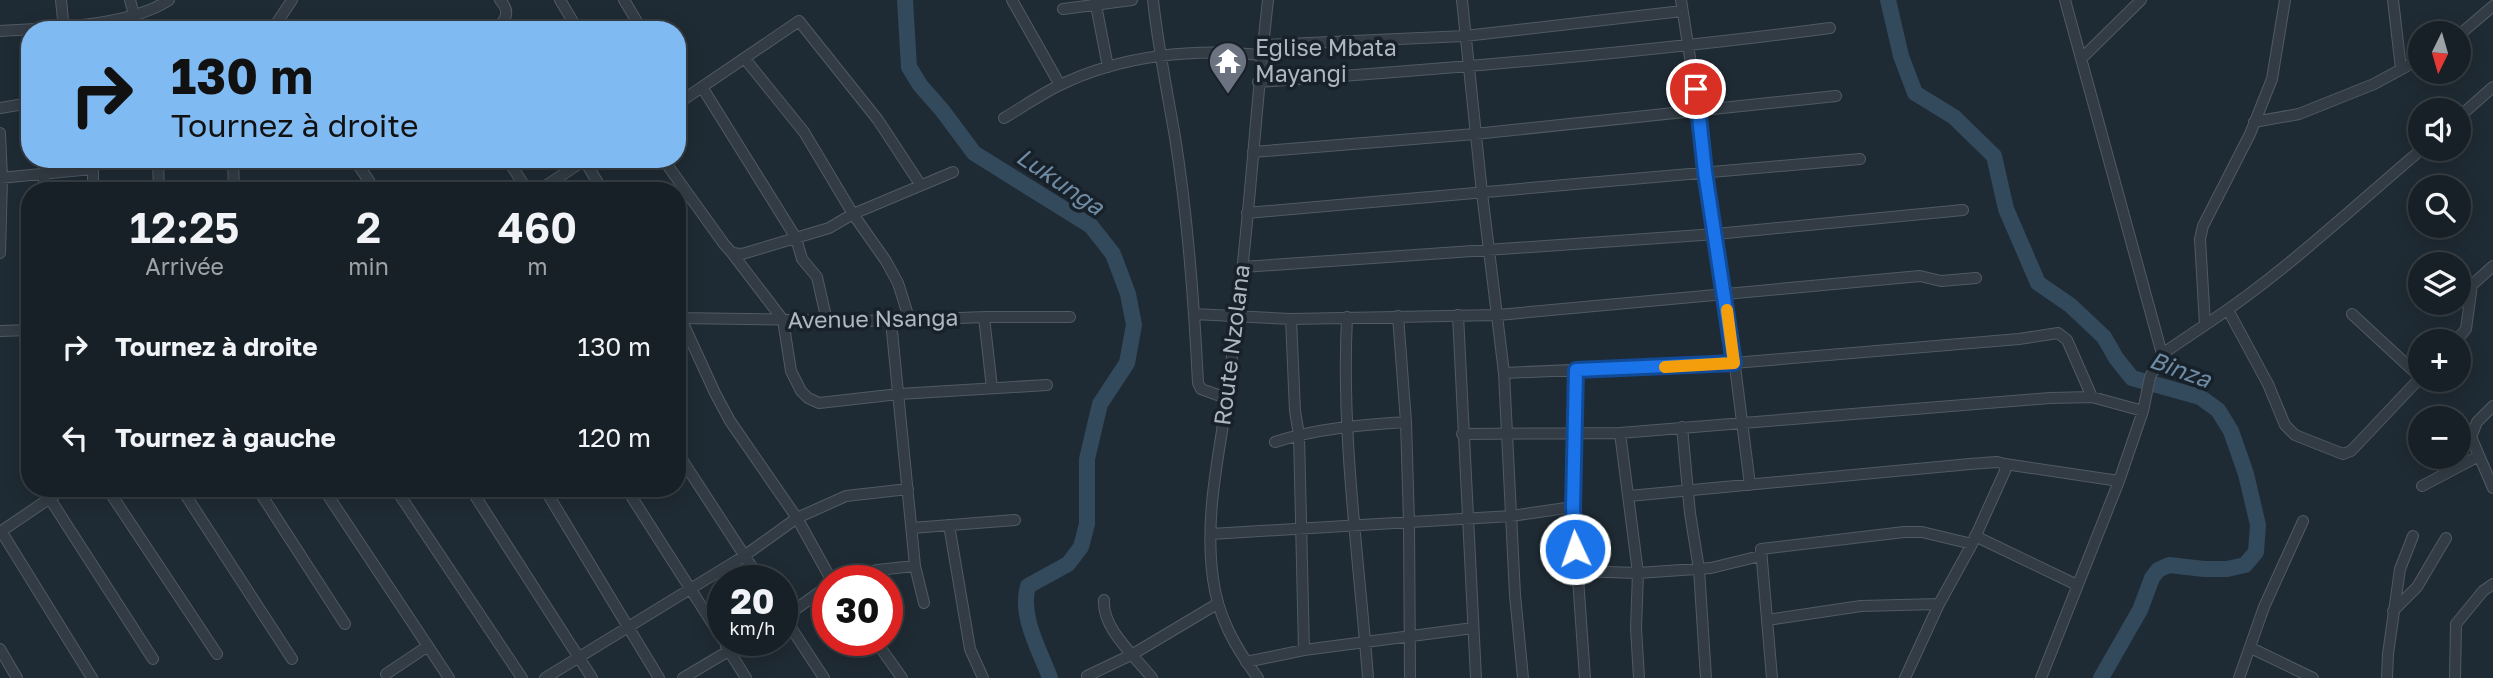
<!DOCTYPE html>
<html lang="fr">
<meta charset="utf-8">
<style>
:root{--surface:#172027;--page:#20282f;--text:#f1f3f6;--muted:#9ea3a7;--line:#363e44}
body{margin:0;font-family:"Golos Text",sans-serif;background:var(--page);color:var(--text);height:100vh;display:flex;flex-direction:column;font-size:26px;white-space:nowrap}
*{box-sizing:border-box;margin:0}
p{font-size:23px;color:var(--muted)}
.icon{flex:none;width:38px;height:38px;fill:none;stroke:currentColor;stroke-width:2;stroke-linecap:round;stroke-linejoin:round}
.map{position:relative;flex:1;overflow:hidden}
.panel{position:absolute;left:21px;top:182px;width:665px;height:315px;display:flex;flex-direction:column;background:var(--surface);border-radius:28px;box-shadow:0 4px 18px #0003,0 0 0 2px var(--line)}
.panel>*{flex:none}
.banner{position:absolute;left:21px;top:21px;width:665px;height:147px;border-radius:28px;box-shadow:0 4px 18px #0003,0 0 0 2px var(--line);background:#80baf3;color:#111;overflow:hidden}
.needle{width:46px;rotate:185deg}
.buttons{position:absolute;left:2408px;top:21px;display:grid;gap:14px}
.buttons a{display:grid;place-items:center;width:63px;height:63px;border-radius:50%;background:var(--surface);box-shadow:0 4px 18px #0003,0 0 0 2px var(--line);font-size:35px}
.speed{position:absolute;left:707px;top:565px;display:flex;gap:14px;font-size:35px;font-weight:700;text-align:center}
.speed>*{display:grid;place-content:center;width:91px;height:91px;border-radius:50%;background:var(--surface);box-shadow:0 4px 18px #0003,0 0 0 2px var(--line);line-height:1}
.speed small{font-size:18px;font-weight:400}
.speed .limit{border:10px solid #d22;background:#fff;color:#111}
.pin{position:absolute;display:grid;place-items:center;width:60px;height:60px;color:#fff;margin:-30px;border:4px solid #fff;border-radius:50%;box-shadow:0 2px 7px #0007}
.me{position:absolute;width:77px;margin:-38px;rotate:357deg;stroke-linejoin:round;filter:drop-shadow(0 0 5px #0008)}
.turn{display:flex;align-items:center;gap:24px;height:147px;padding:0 35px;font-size:32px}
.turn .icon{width:91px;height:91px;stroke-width:2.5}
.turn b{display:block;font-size:49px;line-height:60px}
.eta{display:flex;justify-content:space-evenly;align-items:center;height:119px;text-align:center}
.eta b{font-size:42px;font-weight:600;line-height:49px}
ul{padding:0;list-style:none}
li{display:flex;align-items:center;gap:21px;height:91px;padding:0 35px}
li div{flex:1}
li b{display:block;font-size:26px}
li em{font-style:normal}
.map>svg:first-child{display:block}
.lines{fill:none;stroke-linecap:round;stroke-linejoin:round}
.river{stroke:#33495c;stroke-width:16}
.minor-casing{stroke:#505a63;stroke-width:12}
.minor{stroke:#333c45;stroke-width:10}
.route-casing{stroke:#114b97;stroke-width:18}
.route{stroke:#1a73e8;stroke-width:12}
.slow{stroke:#f59e0b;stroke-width:12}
.labels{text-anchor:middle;stroke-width:7;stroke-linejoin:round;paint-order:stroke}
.poi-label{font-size:23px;fill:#acb7c2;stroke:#182129;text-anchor:start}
.street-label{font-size:23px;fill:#acb7c2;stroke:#182129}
.water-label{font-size:24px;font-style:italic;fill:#6e8ca6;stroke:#182129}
</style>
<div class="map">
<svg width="2493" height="678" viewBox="0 0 2493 678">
<rect width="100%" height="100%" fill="#1f2b34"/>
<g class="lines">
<path class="river" d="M905,0L909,67L920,85L942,110L974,153L1091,226L1113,254L1128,294L1134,325L1127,363L1100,404L1087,459V524L1081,547L1068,564L1028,586C1019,615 1040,651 1050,678
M1888,0L1901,56L1915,93L1954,117L1994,156L2006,209L2038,283L2070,305L2104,337L2116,358L2132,378L2200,397L2218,410L2231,431L2246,474L2258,525L2256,552L2245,565L2227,569H2204L2169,565L2158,570L2152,578L2140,610L2101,678"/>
<g class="minor-casing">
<path id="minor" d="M61,0L64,30
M130,0L138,30
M560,0L578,30
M624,0L642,30
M1012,0L1060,85
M1095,0L1108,67
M1153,0C1158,46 1167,91 1175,137C1188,218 1194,301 1198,383L1201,389L1226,398
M1462,0L1482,193L1504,373L1515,595L1523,678
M1681,0L1698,109L1705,172L1726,295L1750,485
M2065,0L2162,354
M2393,0L2401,69
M1063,9L1132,0
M272,30L292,0
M496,30C506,19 511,12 500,0
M0,31C48,28 128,27 169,0
M2459,35L2493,6
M1263,45L1465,36L1682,11
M2082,58L2141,0
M745,59L804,132L853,214L886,261L898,283L910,321
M1258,82C1450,69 1640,53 1830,28
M677,85L686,98
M702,87L796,238L802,259L817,277L827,321
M677,104L799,21L878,120L920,184
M0,108L30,103
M2459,117L2493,87
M1004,118C1023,107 1041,94 1060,85C1122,55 1194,48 1261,55
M2254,122L2299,114L2374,84L2420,59
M0,133L2,178L0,253
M1253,152L1475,134L1836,96
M93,159V191
M158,159L159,191
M233,159L234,191
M354,159L376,191
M507,159L528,191
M663,159L724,244L732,253L742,254L829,228L853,214L953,172
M584,160L603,191
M44,173V191
M0,178L92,169
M538,191L586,159
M1247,213L1860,159
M732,253L783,320L791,371L801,391L808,398L819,403L899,394L1047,385
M1243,267L1716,234L1963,210
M677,310L715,393L730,421L797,518L832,581
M2228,310L2268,384L2285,425L2295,435L2343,454L2351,451L2420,378
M1194,314L1291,319L1498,315L1920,276L1941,281L1976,278
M2352,314L2420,377
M1458,315L1476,678
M1398,316L1406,422L1409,522L1410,678
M984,317L992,388
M1347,317C1341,439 1359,557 1368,678
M677,318L891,321L984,317H1070
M1291,319L1295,411L1299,435L1304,650
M891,321L915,566L924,603
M2205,325C2283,274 2351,209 2422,149
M0,331L30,330
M2456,341L2466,329L2472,285L2493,266
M1576,370L1573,507L1585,678
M1504,373L1734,363L2019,339L2058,333L2067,340L2092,397
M2493,406L2477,422L2471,437L2493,488
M1682,427L1690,513L1699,569L1706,678
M1620,433L1638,573L1636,628L1639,678
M1462,434L1620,433L2050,398L2092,397L2143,411
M1275,442C1317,428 1362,425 1406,422
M677,452L761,581
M2005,464L2119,481
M2422,486L2479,456
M107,488L217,654
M181,488L292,659
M257,488L345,624
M323,488L449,678
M395,488L522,678
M470,488L592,678
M544,488L659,678
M626,488L723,640
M1629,496L1970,464L1997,462L2005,464V471L1972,544L1939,604L1905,678
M50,499L153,659
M949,525L970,649L983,678
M912,528L1015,520
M1,531L92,678
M0,532L65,488
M1211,534L1511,516L1573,507
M1975,536L2077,585
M1576,571L1638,573L1711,568L1760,556
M837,581L877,570L915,566
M1104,600C1102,629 1135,656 1152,678
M2393,611L2417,587L2446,538
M782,614L824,678
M782,619L828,586
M1767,620L1861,606L1939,604
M875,640L902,678
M726,646L746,678
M2251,648L2313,678
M0,649L17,678
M1246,662L1304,650L1473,628
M386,674L428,646
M1087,676L1133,654L1217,604
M545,678L744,556L797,518L846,496L908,489
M683,678L747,640
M1258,678C1235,647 1218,617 1213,579C1206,529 1214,480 1222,431C1228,393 1232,354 1237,316C1250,211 1256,105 1268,0
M1772,678L1761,549L1904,532H1922L1972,544
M2041,678L2119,481L2143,411L2150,377L2162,354L2205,325L2200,239L2203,226L2250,134L2272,79L2285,0
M2239,678L2264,607L2303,521
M2387,678L2388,654L2400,569L2413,536
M2455,678L2456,624L2483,591L2493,584"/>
</g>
<use href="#minor" class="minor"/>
</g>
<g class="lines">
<g class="route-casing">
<path id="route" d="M1575,549L1573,507L1576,370L1734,363L1705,172L1696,89"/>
</g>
<use href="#route" class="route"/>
<path class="slow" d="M1665,367L1734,363L1727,310"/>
</g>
<defs>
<g id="temple-pin" transform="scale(2.0125)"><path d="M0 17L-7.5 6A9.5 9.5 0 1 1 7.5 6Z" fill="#6b7280" stroke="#182129"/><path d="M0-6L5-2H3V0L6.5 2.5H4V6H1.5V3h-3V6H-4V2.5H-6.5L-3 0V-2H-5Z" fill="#fff"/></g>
</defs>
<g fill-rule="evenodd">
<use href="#temple-pin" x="1228" y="61"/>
</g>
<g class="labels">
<g class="poi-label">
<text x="1255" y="56">Eglise Mbata<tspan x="1255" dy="26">Mayangi</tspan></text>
</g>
<g class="street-label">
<text transform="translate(873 319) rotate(-1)" y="8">Avenue Nsanga</text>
<text transform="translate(1232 345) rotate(-83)" y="8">Route Nzolana</text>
</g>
<g class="water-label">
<text transform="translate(1060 182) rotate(34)" y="8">Lukunga</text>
<text transform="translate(2180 370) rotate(20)" y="8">Binza</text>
</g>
</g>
</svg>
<div class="buttons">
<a><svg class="needle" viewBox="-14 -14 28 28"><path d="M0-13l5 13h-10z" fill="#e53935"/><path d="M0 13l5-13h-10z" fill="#9ea3a7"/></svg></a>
<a><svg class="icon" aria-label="sound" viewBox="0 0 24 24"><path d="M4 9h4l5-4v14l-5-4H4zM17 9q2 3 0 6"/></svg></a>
<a><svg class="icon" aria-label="search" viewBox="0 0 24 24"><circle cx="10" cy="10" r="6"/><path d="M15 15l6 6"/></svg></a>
<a><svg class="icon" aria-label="layers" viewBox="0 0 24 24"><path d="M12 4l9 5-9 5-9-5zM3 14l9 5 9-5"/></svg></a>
<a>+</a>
<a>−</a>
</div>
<div class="speed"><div>20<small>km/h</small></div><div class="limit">30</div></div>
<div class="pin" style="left:1696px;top:89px;background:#d93025"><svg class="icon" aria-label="arrive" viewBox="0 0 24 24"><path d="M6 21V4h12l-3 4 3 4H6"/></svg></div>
<svg class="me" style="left:1575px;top:549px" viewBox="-20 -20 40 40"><circle r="17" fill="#1a73e8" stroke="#fff" stroke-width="3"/><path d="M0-11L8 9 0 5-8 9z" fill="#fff"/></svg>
<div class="banner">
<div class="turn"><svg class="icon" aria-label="right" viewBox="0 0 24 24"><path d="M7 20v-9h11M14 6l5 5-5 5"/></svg><div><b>130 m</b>Tournez à droite</div></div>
</div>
<section class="panel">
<div class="eta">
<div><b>12:25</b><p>Arrivée</p></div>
<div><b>2</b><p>min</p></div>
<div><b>460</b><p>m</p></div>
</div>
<ul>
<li><svg class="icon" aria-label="right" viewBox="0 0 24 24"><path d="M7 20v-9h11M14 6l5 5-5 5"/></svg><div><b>Tournez à droite</b></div><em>130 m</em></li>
<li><svg class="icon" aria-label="left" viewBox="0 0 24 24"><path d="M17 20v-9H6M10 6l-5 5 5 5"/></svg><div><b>Tournez à gauche</b></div><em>120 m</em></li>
</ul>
</section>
</div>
